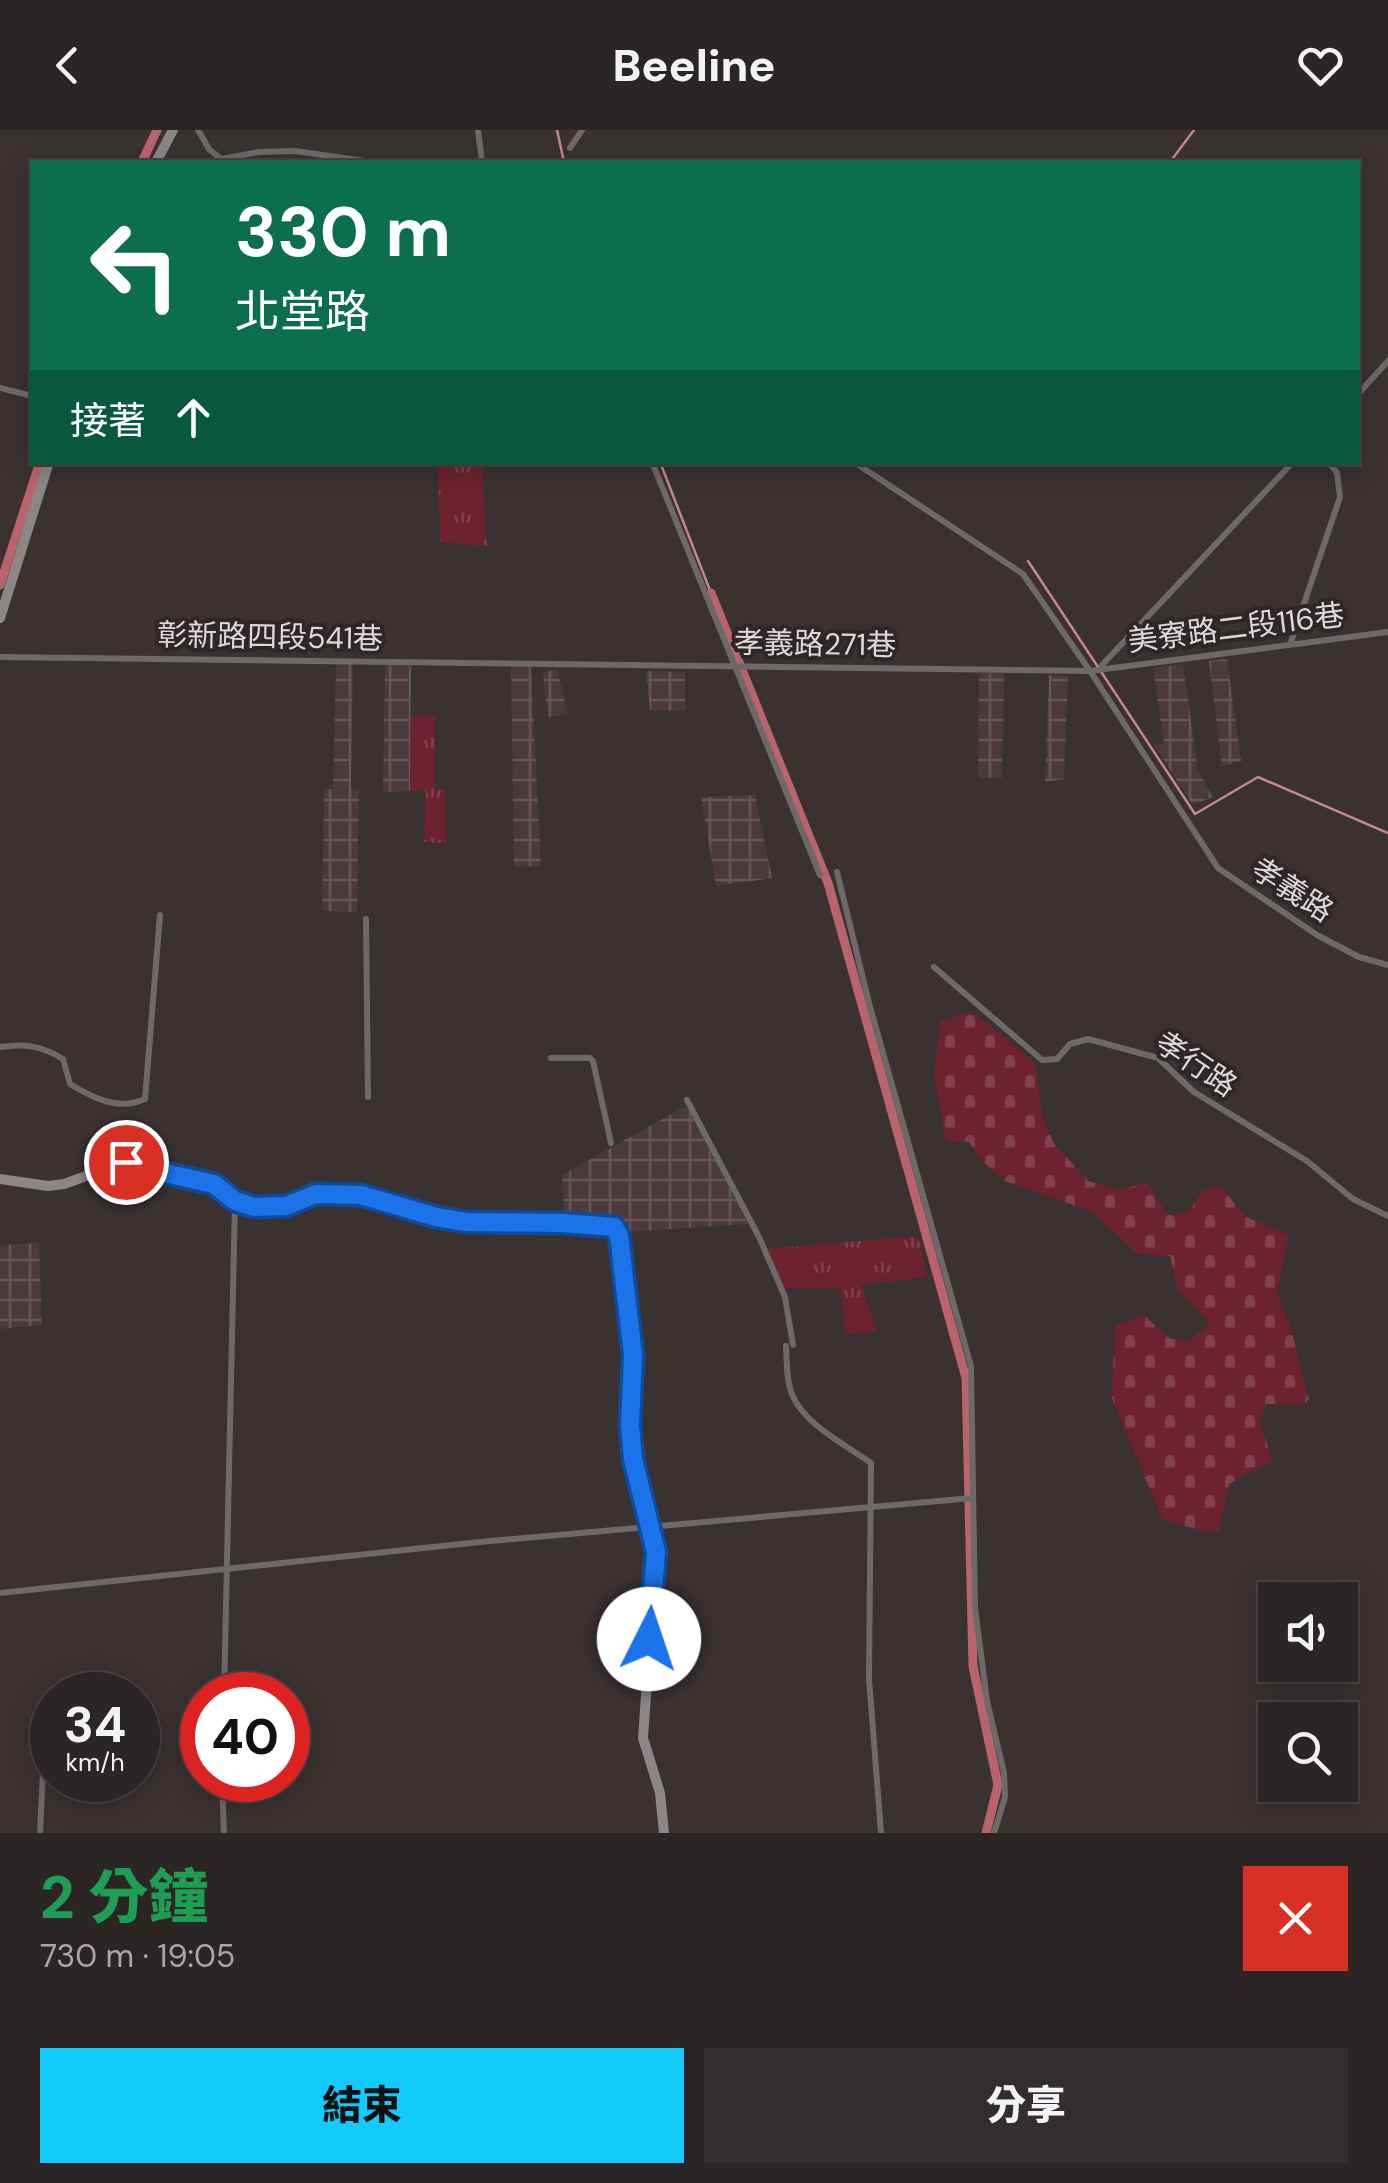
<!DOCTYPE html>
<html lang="zh-TW">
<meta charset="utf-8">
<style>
:root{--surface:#2c2525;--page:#342d2d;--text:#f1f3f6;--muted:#a6a5a7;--line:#484242;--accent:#12cafb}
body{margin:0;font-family:"DM Sans","Noto Sans TC",sans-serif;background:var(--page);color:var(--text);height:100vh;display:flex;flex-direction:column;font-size:38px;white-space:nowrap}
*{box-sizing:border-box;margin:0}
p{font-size:32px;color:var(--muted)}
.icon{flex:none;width:55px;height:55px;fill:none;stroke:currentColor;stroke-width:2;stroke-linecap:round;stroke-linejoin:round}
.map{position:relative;height:1703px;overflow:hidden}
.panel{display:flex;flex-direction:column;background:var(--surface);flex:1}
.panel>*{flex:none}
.top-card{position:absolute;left:30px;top:30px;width:1330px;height:305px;border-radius:0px;box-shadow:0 5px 25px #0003,0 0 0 2px var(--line);background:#0b6e4f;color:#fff;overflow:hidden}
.buttons{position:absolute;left:1258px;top:1452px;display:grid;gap:20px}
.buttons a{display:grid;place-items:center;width:100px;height:100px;border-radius:0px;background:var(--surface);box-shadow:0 5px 25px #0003,0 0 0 2px var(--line);font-size:50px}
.speed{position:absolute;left:30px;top:1542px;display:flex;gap:20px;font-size:50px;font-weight:700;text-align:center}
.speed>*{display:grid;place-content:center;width:130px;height:130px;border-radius:50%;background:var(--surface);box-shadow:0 5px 25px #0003,0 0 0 2px var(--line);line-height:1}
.speed small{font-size:25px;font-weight:400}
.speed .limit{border:15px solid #d22;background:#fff;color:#111}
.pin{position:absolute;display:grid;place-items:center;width:85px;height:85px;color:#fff;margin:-42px;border:5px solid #fff;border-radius:50%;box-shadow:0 2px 10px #0007}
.me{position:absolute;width:110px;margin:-55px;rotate:4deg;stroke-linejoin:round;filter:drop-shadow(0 0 8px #0008)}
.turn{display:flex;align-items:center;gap:35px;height:210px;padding:0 40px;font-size:45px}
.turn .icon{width:130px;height:130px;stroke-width:2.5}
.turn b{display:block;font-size:70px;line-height:85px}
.then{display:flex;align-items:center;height:95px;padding:0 40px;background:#0003;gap:20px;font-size:38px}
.round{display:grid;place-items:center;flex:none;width:105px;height:105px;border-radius:0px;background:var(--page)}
.overview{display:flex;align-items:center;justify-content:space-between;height:170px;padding:0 40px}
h1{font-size:60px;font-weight:800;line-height:75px;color:#1e9e55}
.primary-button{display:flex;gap:20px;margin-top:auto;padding:20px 40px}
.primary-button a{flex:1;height:115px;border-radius:0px;background:var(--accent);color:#111;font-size:40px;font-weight:800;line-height:115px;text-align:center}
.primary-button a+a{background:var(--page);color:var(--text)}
header{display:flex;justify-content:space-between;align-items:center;height:130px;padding:0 40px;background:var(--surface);font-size:45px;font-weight:800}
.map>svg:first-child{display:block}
.industrial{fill:url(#industrial-grid)}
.grass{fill:url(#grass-tufts)}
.cemetery{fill:url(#cemetery-stones)}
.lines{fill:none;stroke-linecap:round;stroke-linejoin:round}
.stream{stroke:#c4868d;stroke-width:2.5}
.canal{stroke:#b9636d;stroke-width:9}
.street{stroke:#6d6969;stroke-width:6}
.secondary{stroke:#8d8686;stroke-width:10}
.route-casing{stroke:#114b97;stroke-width:25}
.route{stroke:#1a73e8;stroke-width:18}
.labels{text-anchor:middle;stroke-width:8;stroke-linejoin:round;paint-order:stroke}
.street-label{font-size:30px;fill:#ded8d8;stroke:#2f2727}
</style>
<header><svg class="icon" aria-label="back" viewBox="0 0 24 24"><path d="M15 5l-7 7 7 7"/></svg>Beeline<svg class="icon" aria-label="heart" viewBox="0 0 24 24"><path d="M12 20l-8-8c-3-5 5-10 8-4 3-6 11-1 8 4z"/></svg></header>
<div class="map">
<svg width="1388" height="1703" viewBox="0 0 1388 1703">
<defs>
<pattern id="industrial-grid" width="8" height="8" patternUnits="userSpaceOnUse" patternTransform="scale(2.5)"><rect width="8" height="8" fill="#4a3a3b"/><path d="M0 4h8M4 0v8" fill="none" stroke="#645657"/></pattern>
<pattern id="grass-tufts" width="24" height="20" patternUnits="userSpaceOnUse" patternTransform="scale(2.5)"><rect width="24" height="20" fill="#6d222f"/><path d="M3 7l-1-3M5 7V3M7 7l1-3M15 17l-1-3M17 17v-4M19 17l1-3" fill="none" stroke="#81414c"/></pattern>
<pattern id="cemetery-stones" width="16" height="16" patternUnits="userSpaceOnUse" patternTransform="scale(2.5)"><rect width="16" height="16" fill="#6d222f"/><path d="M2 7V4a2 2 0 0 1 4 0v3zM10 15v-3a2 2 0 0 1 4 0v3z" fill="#81414c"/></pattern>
</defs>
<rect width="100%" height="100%" fill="#3a3131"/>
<path class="industrial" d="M1227,529L1241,631L1222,636L1209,531Z
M336,534H353L351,659H359L357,782L322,781L324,659H333Z
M511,534L531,536L541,736L514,737Z
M1183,534L1198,641L1213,667L1193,675L1154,615L1164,613L1153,538Z
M385,535L411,536L410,661L383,662Z
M557,539L568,584L548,587L543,542Z
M646,541L685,542V581L650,580Z
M979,543L1004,544L1002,648H978Z
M1049,545L1068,546L1064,649L1045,652Z
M755,665L772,748L716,756L701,667Z
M684,977L688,978L748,1094L625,1102L622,1091L564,1085L562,1045Z
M39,1113L42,1195L0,1199V1115Z"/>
<path class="grass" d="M438,333H482L487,416L440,412Z
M411,586H435V659L446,660V713L424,712L426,661H410Z
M918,1106L927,1147L861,1155L878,1202L845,1204L841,1158H785L766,1119Z"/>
<path class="cemetery" d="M972,881L1035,932L1042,984L1053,1012L1088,1051L1120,1060L1147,1052L1168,1085L1189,1082L1203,1060L1221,1056L1244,1086L1289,1105L1277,1164L1290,1195L1309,1269L1304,1275L1266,1274L1260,1291L1272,1331L1229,1354L1219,1401H1201L1162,1389L1112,1268L1115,1196L1144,1185L1169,1208L1188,1212L1210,1193L1178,1160L1170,1126L1138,1124L1091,1081L1004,1051L982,1031L969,1012L946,1011L934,945L940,892Z"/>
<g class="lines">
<path class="stream" d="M557,0L564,32
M1170,32L1194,0
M660,332L711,463
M1028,431L1195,684L1258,647L1388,703"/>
<path class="canal" d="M142,32L157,0
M0,455L40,332
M711,463L828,753L966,1248L973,1536L998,1655L986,1703"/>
<path class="street" d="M198,0L209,19L221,29
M478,0L482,32
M570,18L582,0
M221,29L259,22L295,21L371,32
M0,258L32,266
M1358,264L1388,231
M652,332L820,745
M854,332L1023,444L1090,541L1218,738L1317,805L1359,827L1388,835
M1290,515L1340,367L1337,343L1329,332
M0,527L1090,541L1388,502
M1102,535L1293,332
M837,742L869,873L971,1236L975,1478L987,1571L1004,1643L1005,1667L994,1703
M366,789L368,967
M934,837L1042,930L1057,929L1070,914L1088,909L1158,928L1194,962L1307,1031L1353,1069L1388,1086
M0,917C24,913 42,916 63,929L70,954C93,968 118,981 145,969L160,785
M551,928H590L593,931L611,1013
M687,970L760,1109L785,1167L793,1215
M786,1216C787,1231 786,1250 792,1264C804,1295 845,1314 871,1333L869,1548L881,1703
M0,1463L480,1412L973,1368
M224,1565L235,1071
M222,1650L224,1703
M40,1703L43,1642"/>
<path class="secondary" d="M156,32L173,0
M0,488L49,332
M0,1049L48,1056L64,1054L125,1032L156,1037L169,1044L214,1054L235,1071L254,1077L286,1076L315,1064L361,1065L437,1087L467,1092L563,1093L614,1097L619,1105L633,1225L630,1295L633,1329L656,1423L643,1608L660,1663L664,1703"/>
</g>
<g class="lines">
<g class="route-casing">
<path id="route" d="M126,1032L156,1037L169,1044L214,1054L235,1071L254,1077L286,1076L316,1064L361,1065L436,1087L466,1092L563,1093L614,1097L619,1105L633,1225L630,1295L633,1329L656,1422L649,1509"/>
</g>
<use href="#route" class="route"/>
</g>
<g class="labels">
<g class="street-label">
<text transform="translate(1236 498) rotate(-7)" y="10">美寮路二段116巷</text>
<text transform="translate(270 507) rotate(1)" y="10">彰新路四段541巷</text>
<text transform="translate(815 514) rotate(1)" y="10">孝義路271巷</text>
<text transform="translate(1292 760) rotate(33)" y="10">孝義路</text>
<text transform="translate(1196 934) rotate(34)" y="10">孝行路</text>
</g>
</g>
</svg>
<div class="buttons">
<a><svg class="icon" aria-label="sound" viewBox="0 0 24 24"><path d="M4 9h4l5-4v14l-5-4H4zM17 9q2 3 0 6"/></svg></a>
<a><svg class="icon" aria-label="search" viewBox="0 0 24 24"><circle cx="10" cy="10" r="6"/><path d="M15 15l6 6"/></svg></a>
</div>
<div class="speed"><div>34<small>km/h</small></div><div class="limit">40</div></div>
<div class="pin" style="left:126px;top:1032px;background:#d93025"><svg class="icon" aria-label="arrive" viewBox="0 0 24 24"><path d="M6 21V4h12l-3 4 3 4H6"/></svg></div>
<svg class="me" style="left:649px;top:1509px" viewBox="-20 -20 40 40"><circle r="19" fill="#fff"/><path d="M0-13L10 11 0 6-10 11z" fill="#1a73e8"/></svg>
<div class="top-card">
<div class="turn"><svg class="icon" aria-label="left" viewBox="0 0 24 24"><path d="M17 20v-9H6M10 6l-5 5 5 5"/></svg><div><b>330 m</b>北堂路</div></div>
<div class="then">接著<svg class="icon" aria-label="ahead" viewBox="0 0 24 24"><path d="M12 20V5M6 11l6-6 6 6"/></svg></div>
</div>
</div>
<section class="panel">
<div class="overview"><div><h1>2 分鐘</h1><p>730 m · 19:05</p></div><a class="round" style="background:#d93025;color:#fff"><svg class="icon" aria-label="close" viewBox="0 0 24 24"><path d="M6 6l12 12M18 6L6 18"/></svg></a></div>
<div class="primary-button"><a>結束</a><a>分享</a></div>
</section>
